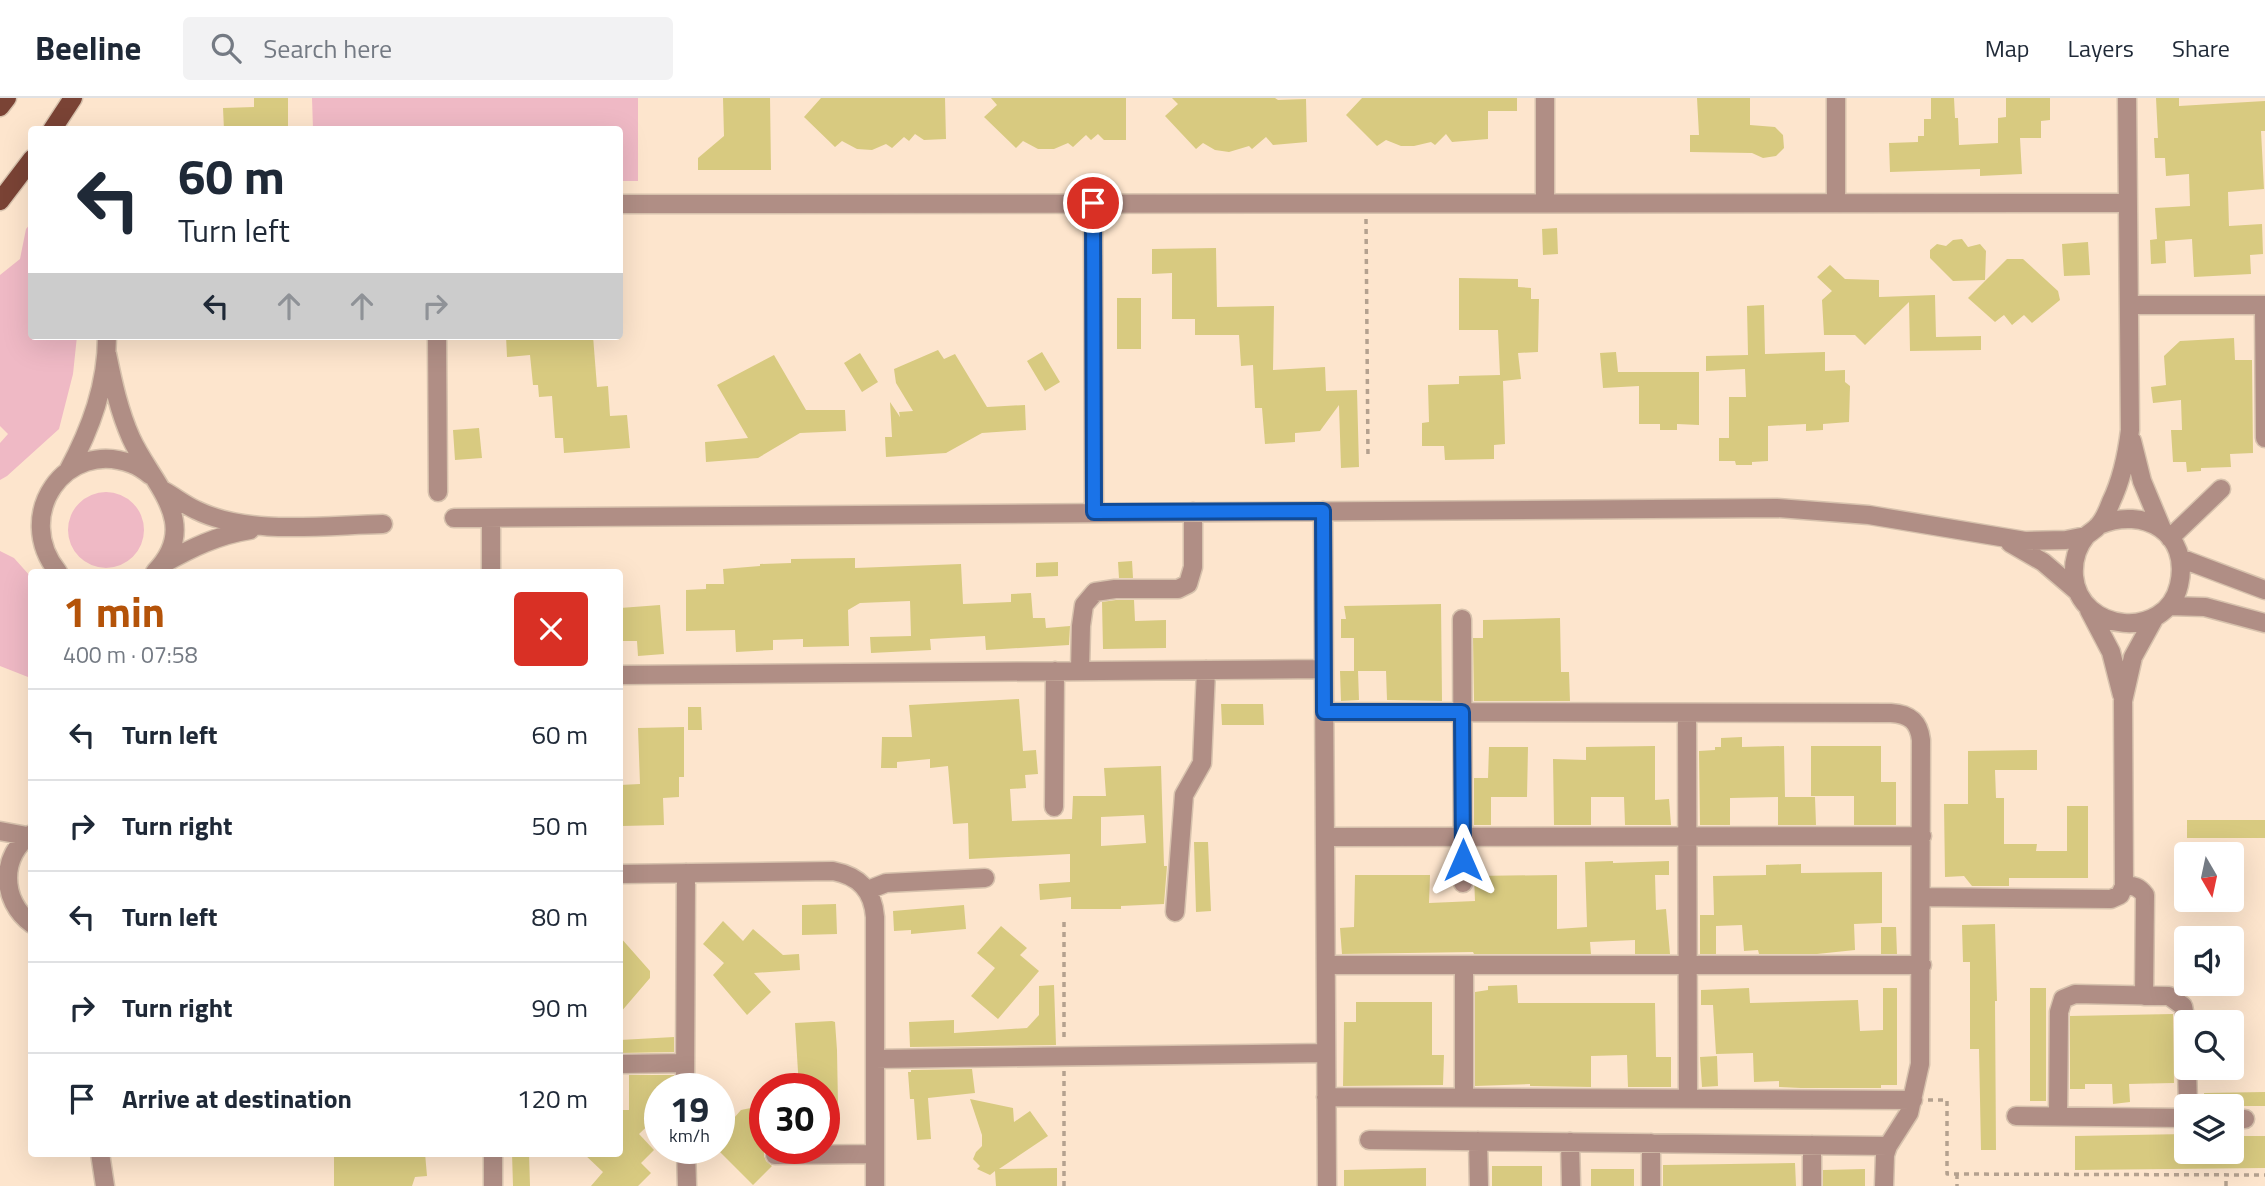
<!DOCTYPE html>
<meta charset="utf-8">
<style>
:root{--surface:#fff;--page:#f2f2f3;--text:#1f2937;--muted:#747a83;--line:#e0e1e3;--accent:#b45309}
body{margin:0;font-family:"Titillium Web",sans-serif;background:var(--page);color:var(--text);height:100vh;display:flex;flex-direction:column;font-size:26px;white-space:nowrap}
*{box-sizing:border-box;margin:0}
p{font-size:23px;color:var(--muted)}
.icon{flex:none;width:38px;height:38px;fill:none;stroke:currentColor;stroke-width:2;stroke-linecap:round;stroke-linejoin:round}
.map{position:relative;flex:1;overflow:hidden}
.side{position:absolute;left:28px;top:471px;width:595px;height:588px;display:flex;flex-direction:column;background:var(--surface);border-radius:7px;box-shadow:0 7px 28px #0002}
.side>*{flex:none}
.hud{position:absolute;left:28px;top:28px;width:595px;height:214px;border-radius:7px;box-shadow:0 7px 28px #0002;background:#fff;color:var(--text);overflow:hidden}
.needle{width:46px;rotate:171deg}
.fabs{position:absolute;left:2174px;top:744px;display:grid;gap:14px}
.fabs a{display:grid;place-items:center;width:70px;height:70px;border-radius:7px;background:var(--surface);box-shadow:0 7px 28px #0002;font-size:35px}
.speed{position:absolute;left:644px;top:975px;display:flex;gap:14px;font-size:35px;font-weight:700;text-align:center}
.speed>*{display:grid;place-content:center;width:91px;height:91px;border-radius:50%;background:var(--surface);box-shadow:0 7px 28px #0002;line-height:1}
.speed small{font-size:18px;font-weight:400}
.speed .limit{border:10px solid #d22;background:#fff;color:#111}
.pin{position:absolute;display:grid;place-items:center;width:60px;height:60px;color:#fff;margin:-30px;border:4px solid #fff;border-radius:50%;box-shadow:0 2px 7px #0007}
.me{position:absolute;width:77px;margin:-38px;rotate:0deg;stroke-linejoin:round;filter:drop-shadow(0 0 5px #0008)}
.turn{display:flex;align-items:center;gap:24px;height:147px;padding:0 35px;font-size:32px}
.turn .icon{width:91px;height:91px;stroke-width:2.5}
.turn b{display:block;font-size:49px;line-height:60px}
.lanes{display:flex;align-items:center;height:66px;padding:0 35px;background:#0003;justify-content:center;gap:35px;direction:ltr}
.lanes .off{opacity:.35}
.round{display:grid;place-items:center;flex:none;width:74px;height:74px;border-radius:7px;background:var(--page)}
.head{display:flex;align-items:center;justify-content:space-between;height:119px;padding:0 35px}
h1{font-size:42px;font-weight:700;line-height:52px;color:var(--accent)}
ul{padding:0;list-style:none}
li{display:flex;align-items:center;gap:21px;height:91px;padding:0 35px;border-top:2px solid var(--line)}
li div{flex:1}
li b{display:block;font-size:26px}
li em{font-style:normal}
header{display:flex;align-items:center;gap:42px;box-sizing:border-box;height:98px;padding:0 35px;background:var(--surface);border-bottom:2px solid var(--line)}
header strong{font-size:33px}
nav{display:flex;gap:38px;margin-inline-start:auto;font-size:24px}
.search{width:490px;height:63px;background:var(--page);display:flex;align-items:center;gap:18px;box-sizing:border-box;padding:0 24px;border-radius:7px;color:var(--muted);font-size:26px}
.map>svg:first-child{display:block}
.green{fill:#efb9c5}
.building{fill:#d8ca80;fill-rule:evenodd}
.lines{fill:none;stroke-linecap:round;stroke-linejoin:round}
.minor-casing{stroke:#d7c2ad;stroke-width:21}
.major-casing{stroke:#d7c2ad;stroke-width:21}
.path{stroke:#b4a18f;stroke-width:3.5;stroke-dasharray:5 5;stroke-linecap:butt}
.minor{stroke:#b08e85;stroke-width:18}
.major{stroke:#7a4335;stroke-width:18}
.route-casing{stroke:#114b97;stroke-width:18}
.route{stroke:#1a73e8;stroke-width:12}
</style>
<header>
<strong>Beeline</strong>
<div class="search"><svg class="icon" aria-label="search" viewBox="0 0 24 24"><circle cx="10" cy="10" r="6"/><path d="M15 15l6 6"/></svg>Search here</div>
<nav><a>Map</a><a>Layers</a><a>Share</a></nav>
</header>
<div class="map">
<svg width="2265" height="1088" viewBox="0 0 2265 1088">
<rect width="100%" height="100%" fill="#fde5cd"/>
<path class="green" d="M312,0H638V83H620V32L313,31Z
M31,125L32,238H77L73,276L59,331L7,378L0,382V345L8,336L0,328V177L20,161L26,131Z
M68 432a38 38 0 1 1 76 0a38 38 0 1 1-76 0Z
M0,453L14,460L31,479V585L28,579L0,568Z"/>
<path class="building" d="M254,0H288V32H224L223,10L254,9Z
M723,0H770L771,72H698V60L724,38Z
M821,0H945L946,41L924,42L915,36L909,43L904,39L892,50L886,46L872,52L857,51L842,43L835,49L804,19Z
M991,0H1126V42H1104L1098,36L1091,42L1086,37L1073,49L1068,45L1054,51H1038L1023,43L1016,50L984,19L997,7Z
M1172,0H1275L1278,2L1306,1L1307,44L1273,47L1266,39L1252,51L1249,48L1229,54L1215,52L1203,45L1196,51L1165,18L1178,6Z
M1362,0H1517V13H1488V41L1452,44L1446,36L1435,47L1431,44L1414,48H1401L1386,42L1377,48L1346,17Z
M1697,0H1750V27L1775,29L1783,37L1784,50L1776,58L1763,60L1752,55L1690,54V37H1699Z
M1931,0H1954L1955,20H1958L1959,47L1998,45V20L2006,19V0H2050V22L2041,23V40H2020L2022,76L1980,78V71L1890,74L1889,45L1918,44V38H1924V21H1931Z
M2156,0H2179V8L2265,3V33H2261L2264,91L2228,94L2229,128L2262,126L2263,156L2250,157L2251,176L2194,179L2192,141L2165,143L2166,165L2151,166L2150,142L2157,141L2155,110L2190,108L2189,76L2166,78L2165,60H2155L2154,40H2158Z
M1557,130L1558,156L1543,157L1542,131Z
M1962,141L1968,149L1980,146L1986,153L1985,182L1953,183L1930,160V152L1937,146L1946,148L1953,142Z
M2088,144L2090,177L2064,178L2062,146Z
M1216,150L1217,209L1274,208L1273,272L1325,269L1326,293L1357,292L1359,369L1341,370L1339,307L1320,333L1295,335V344L1265,346L1262,310H1255L1253,267L1241,268L1239,237H1195V221H1172V175L1152,176V151Z
M2007,161H2023L2058,193L2060,202L2032,225L2024,217L2012,227L2004,217L1995,224L1968,200Z
M1830,167L1845,181L1879,182V199L1935,197L1936,239L1981,238V252L1910,253L1909,204L1865,247L1855,237H1824L1822,202L1832,193L1817,179Z
M1459,180L1518,181V189L1531,190V201H1539L1538,254L1518,255L1521,281L1503,283L1505,346L1494,347V361L1445,362L1444,348H1422V325L1429,324L1428,287L1459,286V278L1500,277L1498,232H1459Z
M1117,200H1141V251H1117Z
M1764,207L1765,256L1825,254V273L1845,272V284L1850,288L1849,324L1823,326V332L1806,333V326L1768,328V363L1752,364V367H1736L1735,363H1719V340H1729V299H1746L1745,271L1706,273V258L1748,257L1747,208Z
M506,238H593L597,289L608,288L610,318L627,317L630,350L564,355L563,340H555L552,298L539,299L538,287H533L530,257L507,259Z
M2234,240L2235,262H2252L2253,355L2230,356L2231,369L2201,370V373L2187,374L2186,364H2173L2171,332H2182L2181,302L2153,305L2151,289L2166,287L2164,258L2180,243Z
M938,252L944,261L955,256L987,309L1025,307L1026,332L982,335L946,355L886,359L885,339H892L890,304L900,319L899,314L913,313L896,285L894,271Z
M1042,254L1060,284L1045,293L1027,263Z
M1616,254L1618,274H1699V327L1677,326V332H1660V326H1639V288L1603,290L1600,255Z
M860,255L878,284L862,294L844,265Z
M774,257L806,312H845L846,333L800,335L758,360L706,364L705,344L748,340L717,287Z
M479,330L482,360L455,362L453,332Z
M855,460V470L961,466L963,506L1011,504V496L1031,495L1033,520H1045L1046,530L1070,528L1069,547L986,552L985,538L930,541L931,552L871,555L870,539L911,538L910,503L860,505L848,512L849,548L803,549V541L773,542V552L736,554L735,532L686,533V492L706,491V486H724L723,471L760,468V466L791,465V461Z
M1132,463L1133,480H1119L1118,464Z
M1058,464V478L1036,479V465Z
M1116,502H1134L1135,523L1166,522V550L1103,551L1102,504Z
M1441,506L1442,603L1387,602L1386,573H1354V540H1341V521H1346L1344,508Z
M660,507L664,556L638,558L637,543H623L620,510Z
M1560,520L1561,574H1569L1570,603H1474L1473,540H1483V522Z
M1340,573H1358L1359,602L1341,603Z
M1019,601L1023,653L1036,652L1038,676L1025,677L1026,690L1010,691L1012,723L1072,721L1073,698H1106L1104,670L1161,668L1164,768H1167L1164,806L1121,808V811H1071V799L1040,802L1039,786L1070,784V756L969,761L968,725L953,726L948,668L930,670V661L897,664V670H881L882,639H912L909,607ZM1144,717L1146,745L1101,748V719Z
M1221,606H1263L1264,627H1222Z
M688,609H701L702,632H688Z
M684,629V679H679V699L663,700L664,727L622,728L620,687L640,686L638,630Z
M1742,639V649L1784,648L1785,699H1815L1816,727H1778V699L1730,700V727H1700L1699,653L1715,652V649H1721V640Z
M1655,648V702L1669,701L1671,727H1625L1624,699H1591V727H1554L1553,661L1586,662V649Z
M1811,648H1881V684H1896V727H1854V698H1811Z
M1489,649H1528L1527,699H1491V727H1474V680H1488Z
M2037,652V672H1995L1996,700H2004V746H2037L2036,753H2067V708H2088V780H2009V788H1972L1964,778L1945,779L1944,706H1968V653Z
M2187,722H2265V740H2187Z
M1194,744H1208L1211,813L1196,814Z
M1613,763V765L1669,763V777H1655L1656,812L1666,811L1670,856H1635V842L1590,844L1591,856H1474L1473,854L1342,856L1340,830L1354,829L1355,777H1430L1429,805L1475,803L1474,778L1557,777V831L1587,829L1585,764Z
M1801,766V775L1882,774V825L1854,826L1855,852L1817,856H1759L1758,852L1744,853L1742,827L1716,828V856H1700V817H1714L1713,778L1766,777V767Z
M836,806L837,836L802,837V807Z
M964,807L966,831L911,836V832L894,833L893,813Z
M723,823L743,843L753,831L783,857L799,856L800,872L754,875L771,894L747,917L713,877L724,865L703,846Z
M1995,826L1997,903H1995L1996,1052H1981L1979,951H1970V864H1963L1962,827Z
M1001,828L1027,850L1020,857L1039,873L998,921L971,898L995,870L977,855Z
M1881,829H1896L1897,856H1881Z
M620,839L650,873V880L620,915Z
M1054,887L1056,947L910,949L909,924L954,922V935L1027,930L1039,917V888Z
M1517,887L1518,905H1655L1656,959H1671V989H1628L1627,957L1591,958V989L1530,988V986L1475,988V894L1488,892V888Z
M1749,890L1750,905L1858,902L1860,933L1883,932V890H1897V987H1881V990H1801L1779,989V983L1754,984L1753,955L1716,956L1713,907H1701V892Z
M2030,890H2046V1003H2030Z
M1356,904H1432V957H1444L1443,987L1343,988L1344,924H1356Z
M2173,916L2174,985L2129,986L2130,1004L2113,1006L2112,986H2085V991H2070V918Z
M832,923L835,924L837,952L838,1008H824V990H799L795,925Z
M674,939V954L620,955V942Z
M1717,958L1718,988L1702,989L1700,959Z
M972,971L975,995L928,1000L931,1041L917,1042L914,1001H910L908,974H911V972Z
M629,977H674V990H660V1016L639,1036L654,1052L641,1065L651,1075L638,1088H591L603,1074L583,1055H620V1012H629Z
M2265,994V1008H2205L2204,995Z
M970,1001L1013,1010L1014,1024L1030,1013L1048,1038L999,1071L1057,1070V1088H996L995,1073L990,1077L977,1071L980,1068L973,1061L976,1054L982,1048V1037Z
M765,1007L764,1058L766,1063L772,1068L753,1087L719,1053V1037L741,1012Z
M2186,1036V1054H2231V1038H2265V1070L2075,1072V1038Z
M334,1055H425L427,1078L415,1079L412,1088H334Z
M512,1055H529L530,1088H513Z
M1795,1065L1796,1088H1663V1067Z
M1492,1068H1542V1088H1492Z
M1426,1070V1088H1344V1072Z
M1591,1071H1634V1088H1591Z
M1865,1071V1088H1823V1072Z"/>
<g class="lines">
<g class="minor-casing">
<path id="minor" d="M1545,0V105
M1836,0V105
M1093,105L1094,414
M620,106L2128,105
M2129,207H2265
M2264,207L2265,340
M437,238L438,394
M107,256C113,285 119,313 131,340C151,385 203,425 155,474
M2132,343L2142,383L2162,431
M68,373C91,330 107,287 107,238
M164,393C175,399 185,407 196,412C248,438 326,427 383,426
M1323,413L1327,1088
M454,420L1777,410L1869,417L2025,443L2066,442L2086,438
M491,420V474
M2099,427C2144,408 2191,435 2179,487C2166,543 2079,535 2074,478C2073,464 2077,449 2086,438C2090,434 2095,432 2098,428C2104,422 2108,412 2111,404C2122,381 2127,357 2130,332L2127,0
M2170,440L2221,391
M2010,445L2043,464L2078,494
M2180,460L2265,492
M163,466C191,450 218,437 250,432
M58,474C12,417 66,340 132,366C138,368 145,373 150,377
M2169,508L2205,509L2265,525
M2089,512L2111,554L2122,597
M1462,521L1463,785
M1080,573L1081,528L1084,507L1095,494L1115,491H1178L1188,486L1193,469V414
M620,577L1324,571
M1324,614L1891,615C1910,616 1919,624 1921,642L1920,966L1909,1015L1888,1048L1885,1057L1884,1088
M1687,615L1688,1001
M1054,709L1055,573
M0,733L27,738
M32,736C0,756 0,803 32,826
M1325,739L1922,738
M620,776L833,773C859,778 873,792 875,819V1088
M2124,788C2134,787 2139,789 2145,797L2144,898
M868,792L886,785L985,780
M1922,799L2111,801L2120,797L2124,788L2123,603L2133,559L2155,519
M1175,814L1184,697L1202,665L1206,572
M1326,867H1922
M1464,867V1000
M875,961L1326,955
M620,966L685,965
M2187,970L2188,1008
M685,990L686,775
M1326,999L1913,1002
M2016,1018L2186,1020
M2058,1018L2059,914L2063,901L2075,896L2169,898L2183,908L2186,924
M2231,1021H2245
M1369,1042L1888,1048
M1478,1043L1479,1088
M1570,1044L1571,1088
M1651,1045V1088
M1812,1047V1088
M686,1050L687,1088
M100,1055L105,1088
M493,1055V1088
M775,1057L875,1056"/>
</g>
<g class="major-casing">
<path id="major" d="M0,9L7,0
M52,32L73,0
M0,103L32,61"/>
</g>
<path class="path" d="M1366,121L1368,359
M1064,824V941
M1064,973V1088
M1928,1002H1947V1076L2265,1077
M1957,1076V1088
M2226,1088V1077"/>
<use href="#minor" class="minor"/>
<use href="#major" class="major"/>
</g>
<g class="lines">
<g class="route-casing">
<path id="route" d="M1093,105L1094,414L1323,413L1324,614H1462L1463,762"/>
</g>
<use href="#route" class="route"/>
</g>
</svg>
<div class="fabs">
<a><svg class="needle" viewBox="-14 -14 28 28"><path d="M0-13l5 13h-10z" fill="#e53935"/><path d="M0 13l5-13h-10z" fill="#747a83"/></svg></a>
<a><svg class="icon" aria-label="sound" viewBox="0 0 24 24"><path d="M4 9h4l5-4v14l-5-4H4zM17 9q2 3 0 6"/></svg></a>
<a><svg class="icon" aria-label="search" viewBox="0 0 24 24"><circle cx="10" cy="10" r="6"/><path d="M15 15l6 6"/></svg></a>
<a><svg class="icon" aria-label="layers" viewBox="0 0 24 24"><path d="M12 4l9 5-9 5-9-5zM3 14l9 5 9-5"/></svg></a>
</div>
<div class="speed"><div>19<small>km/h</small></div><div class="limit">30</div></div>
<div class="pin" style="left:1093px;top:105px;background:#d93025"><svg class="icon" aria-label="arrive" viewBox="0 0 24 24"><path d="M6 21V4h12l-3 4 3 4H6"/></svg></div>
<svg class="me" style="left:1463px;top:762px" viewBox="-20 -20 40 40"><path d="M0-17L14 15 0 8-14 15z" fill="#1a73e8" stroke="#fff" stroke-width="4"/></svg>
<div class="hud">
<div class="turn"><svg class="icon" aria-label="left" viewBox="0 0 24 24"><path d="M17 20v-9H6M10 6l-5 5 5 5"/></svg><div><b>60 m</b>Turn left</div></div>
<div class="lanes"><svg class="icon" aria-label="left" viewBox="0 0 24 24"><path d="M17 20v-9H6M10 6l-5 5 5 5"/></svg><svg class="icon off" aria-label="ahead" viewBox="0 0 24 24"><path d="M12 20V5M6 11l6-6 6 6"/></svg><svg class="icon off" aria-label="ahead" viewBox="0 0 24 24"><path d="M12 20V5M6 11l6-6 6 6"/></svg><svg class="icon off" aria-label="right" viewBox="0 0 24 24"><path d="M7 20v-9h11M14 6l5 5-5 5"/></svg></div>
</div>
<section class="side">
<div class="head"><div><h1>1 min</h1><p>400 m · 07:58</p></div><a class="round" style="background:#d93025;color:#fff"><svg class="icon" aria-label="close" viewBox="0 0 24 24"><path d="M6 6l12 12M18 6L6 18"/></svg></a></div>
<ul>
<li><svg class="icon" aria-label="left" viewBox="0 0 24 24"><path d="M17 20v-9H6M10 6l-5 5 5 5"/></svg><div><b>Turn left</b></div><em>60 m</em></li>
<li><svg class="icon" aria-label="right" viewBox="0 0 24 24"><path d="M7 20v-9h11M14 6l5 5-5 5"/></svg><div><b>Turn right</b></div><em>50 m</em></li>
<li><svg class="icon" aria-label="left" viewBox="0 0 24 24"><path d="M17 20v-9H6M10 6l-5 5 5 5"/></svg><div><b>Turn left</b></div><em>80 m</em></li>
<li><svg class="icon" aria-label="right" viewBox="0 0 24 24"><path d="M7 20v-9h11M14 6l5 5-5 5"/></svg><div><b>Turn right</b></div><em>90 m</em></li>
<li><svg class="icon" aria-label="arrive" viewBox="0 0 24 24"><path d="M6 21V4h12l-3 4 3 4H6"/></svg><div><b>Arrive at destination</b></div><em>120 m</em></li>
</ul>
</section>
</div>
